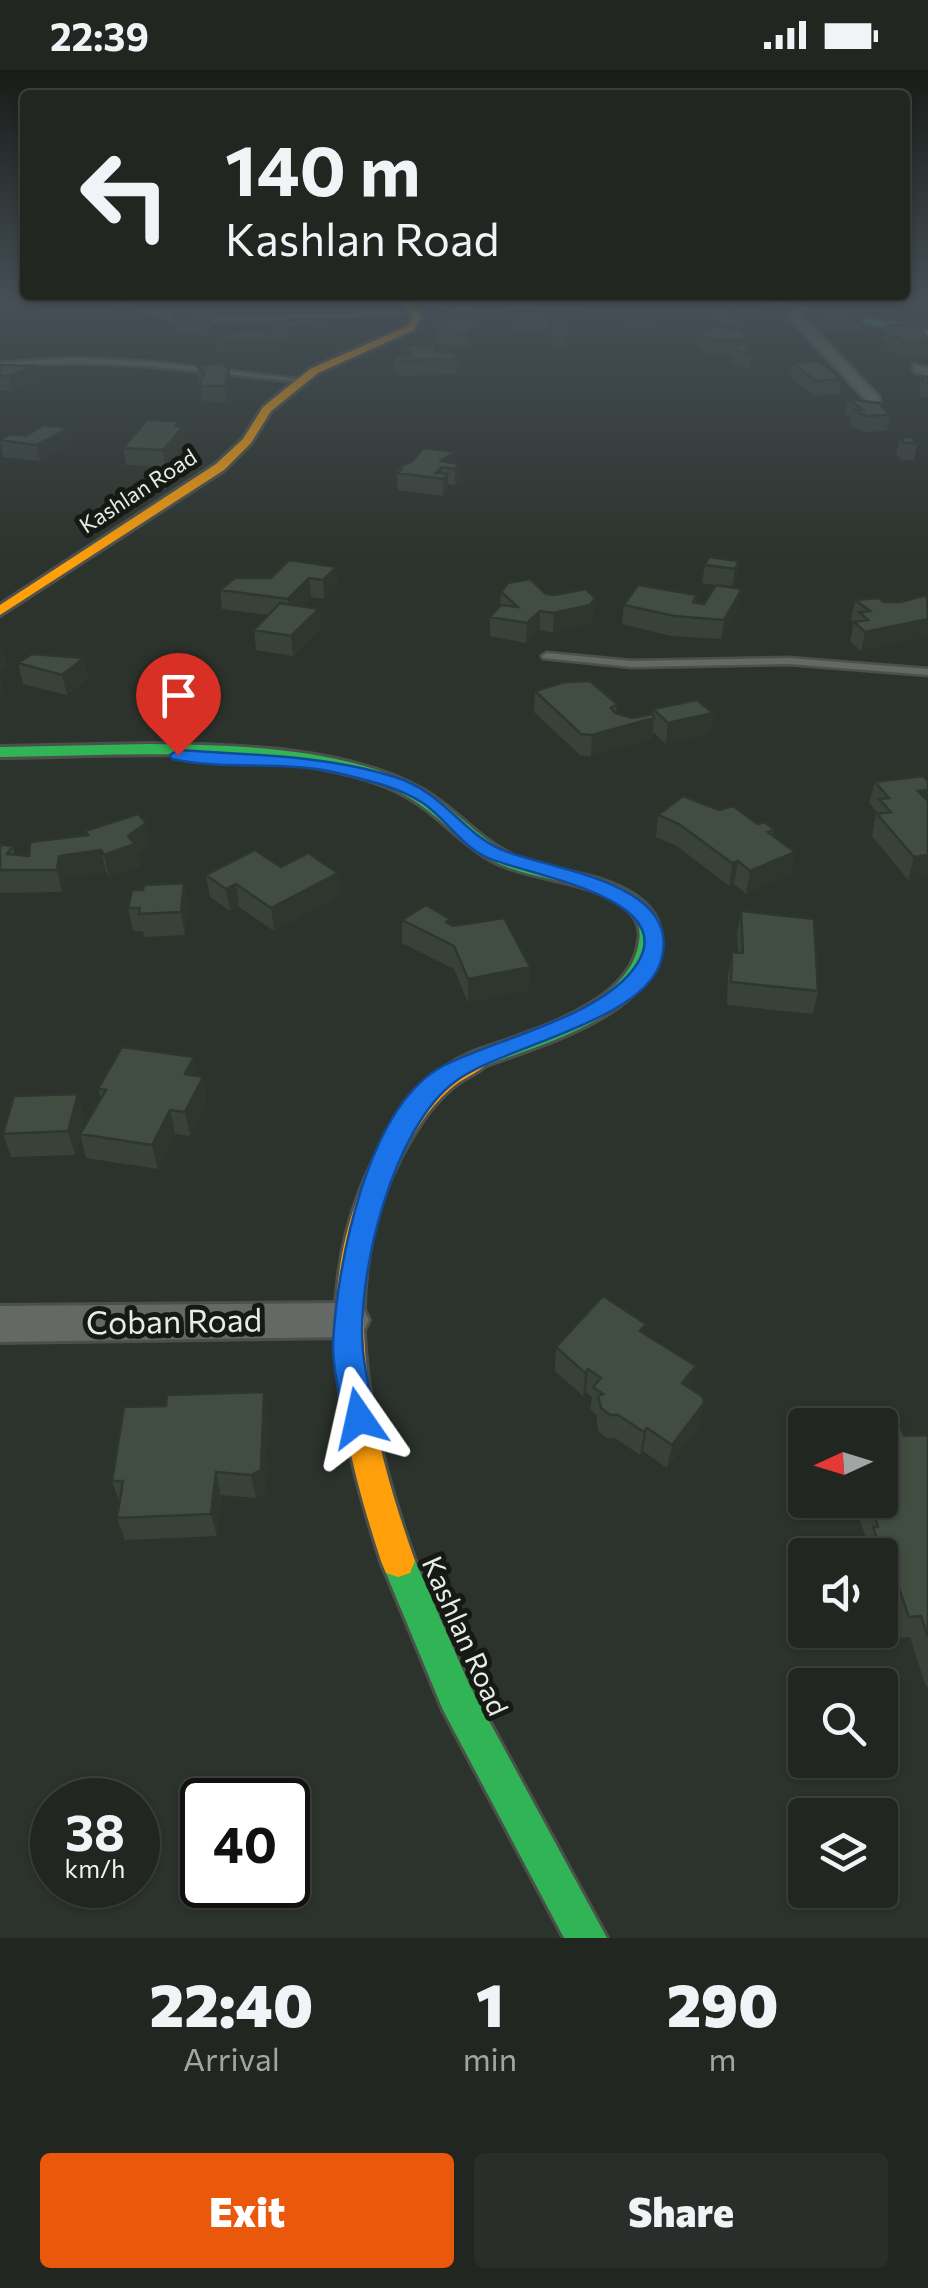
<!DOCTYPE html>
<style>
:root{--surface:#212621;--page:#292e2a;--text:#f1f3f6;--muted:#a2a5a5;--line:#3e433f;--accent:#ea580c}
body{margin:0;font-family:Commissioner,sans-serif;background:var(--page);color:var(--text);height:100vh;display:flex;flex-direction:column;font-size:38px;white-space:nowrap}
*{box-sizing:border-box;margin:0}
p{font-size:32px;color:var(--muted)}
.icon{flex:none;width:55px;height:55px;fill:none;stroke:currentColor;stroke-width:2;stroke-linecap:round;stroke-linejoin:round}
.map{position:relative;height:1868px;overflow:hidden}
.side{display:flex;flex-direction:column;background:var(--surface);flex:1}
.side>*{flex:none}
.banner{position:absolute;left:20px;top:20px;width:890px;height:210px;border-radius:10px;box-shadow:0 2px 8px #0004,0 0 0 2px var(--line);background:#212621;color:var(--text);overflow:hidden}
.needle{width:65px;rotate:266deg}
.fabs{position:absolute;left:788px;top:1338px;display:grid;gap:20px}
.fabs a{display:grid;place-items:center;width:110px;height:110px;border-radius:10px;background:var(--surface);box-shadow:0 2px 8px #0004,0 0 0 2px var(--line);font-size:50px}
.speed{position:absolute;left:30px;top:1708px;display:flex;gap:20px;font-size:50px;font-weight:700;text-align:center}
.speed>*{display:grid;place-content:center;width:130px;height:130px;border-radius:50%;background:var(--surface);box-shadow:0 2px 8px #0004,0 0 0 2px var(--line);line-height:1}
.speed small{font-size:25px;font-weight:400}
.speed .limit{border:5px solid #111;border-radius:15px;background:#fff;color:#111}
.pin{position:absolute;display:grid;place-items:center;width:85px;height:85px;color:#fff;margin:-102px -42px;border-radius:50% 50% 50% 0;rotate:-45deg;box-shadow:0 0 10px #0007}
.pin .icon{rotate:45deg}
.me{position:absolute;width:110px;margin:-55px;rotate:349deg;stroke-linejoin:round;filter:drop-shadow(0 0 8px #0008)}
.turn{display:flex;align-items:center;gap:35px;height:210px;padding:0 40px;font-size:45px}
.turn .icon{width:130px;height:130px;stroke-width:2.5}
.turn b{display:block;font-size:70px;line-height:85px}
.eta{display:flex;justify-content:space-evenly;align-items:center;height:170px;text-align:center}
.eta b{font-size:60px;font-weight:800;line-height:70px}
.cta{display:flex;gap:20px;margin-top:auto;padding:20px 40px}
.cta a{flex:1;height:115px;border-radius:10px;background:var(--accent);color:#fff;font-size:40px;font-weight:800;line-height:115px;text-align:center}
.cta a+a{background:var(--page);color:var(--text)}
.status{display:flex;justify-content:space-between;align-items:center;height:70px;padding:0 50px;background:var(--surface);direction:ltr}
.status svg{height:28px;fill:currentColor}
.map>svg:first-child{display:block}
.lines{fill:none;stroke-linecap:round;stroke-linejoin:round}
.lane-casing{stroke:#4b504b;stroke-width:5}
.street-casing{stroke:#4b504b;stroke-width:6}
.fast-casing{stroke:#4b504b;stroke-width:6}
.slow-casing{stroke:#4b504b;stroke-width:6}
.lane{fill:#656965;fill-rule:evenodd}
.street{fill:#656965;fill-rule:evenodd}
.fast{fill:#30b455;fill-rule:evenodd}
.slow{fill:#ff9f0a;fill-rule:evenodd}
.wall{fill:#394239}
.shaded-wall{fill:#2e362e}
.building{fill:#424d42;stroke:#2e362e;stroke-width:2.5}
.route{fill:#1a73e8;stroke:#114b97;stroke-width:2.5}
.labels{text-anchor:middle;stroke-width:10;stroke-linejoin:round;paint-order:stroke}
.far-street-label{font-size:22px;fill:#e7ede6;stroke:#161a15}
.street-label{font-size:28px;fill:#e7ede6;stroke:#161a15}
.near-street-label{font-size:32px;fill:#e7ede6;stroke:#161a15}
</style>
<div class="status"><b>22:39</b><svg viewBox="0 0 49 12"><path d="M0 12V9h3v3zM5 12V6h3v6zM10 12V3h3v9zM15 12V0h3v12zM26 1h20v11H26zM47 4h2v5h-2z"/></svg></div>
<div class="map">
<svg width="928" height="1868" viewBox="0 0 928 1868">
<rect width="100%" height="100%" fill="#2c322c"/>
<g class="lines">
<g class="lane-casing">
<path id="lane" d="M115,232H123L181,249L420,243L181,253Z
M404,232L461,236L593,238L461,240L406,235Z
M76,288L151,292L305,310L302,312C201,302 102,286 0,297V293Z
M547,583L632,591L789,588L928,599V605L789,594L632,597L543,588L542,586Z"/>
</g>
<g class="street-casing">
<path id="street" d="M798,232H811L799,243L879,327V333H869L788,246Z
M914,295L928,298V308L914,301Z
M348,1233L363,1238L369,1250L363,1262L348,1267L0,1272V1236Z"/>
</g>
<g class="fast-casing">
<path id="fast" d="M767,232H782L928,260V266Z
M151,674C234,675 344,677 419,718C455,737 480,772 518,788C555,803 599,802 634,825C652,837 663,853 660,875C653,944 542,974 487,995H471L467,989L471,983C524,963 631,937 639,871C642,854 634,843 620,834C582,808 531,811 491,790C464,775 444,751 419,734C386,711 343,702 304,695C204,678 101,686 0,687V677Z
M398,1475L410,1479L469,1614L607,1868H564L443,1640L381,1491L386,1479Z"/>
</g>
<g class="slow-casing">
<path id="slow" d="M400,232H408L422,246L414,260L318,303L271,341L251,373L224,400L0,545V535L216,394L243,369L263,337L310,299L408,256L413,246Z
M479,981L487,983L491,989C482,1002 466,1006 454,1016C443,1025 431,1038 423,1050C328,1186 364,1347 415,1491L410,1503L398,1507L386,1503L381,1491C333,1344 304,1194 394,1055C414,1024 442,991 479,981Z"/>
</g>
<use href="#lane" class="lane"/>
<use href="#street" class="street"/>
<use href="#fast" class="fast"/>
<use href="#slow" class="slow"/>
</g>
<path class="wall" d="M193,232H230L224,246H213L214,258L210,265L175,264L173,250L194,245Z
M657,232L652,257L627,256L628,242Z
M698,232H729L748,252L733,255L701,246V242L697,239Z
M887,232H926L925,236L911,238Z
M812,240L863,249L861,262L828,263L810,254Z
M511,241L549,246L548,259L513,260L511,254Z
M445,246L479,267L466,277L438,274L437,251Z
M329,248L330,262L287,273L276,271L277,282L225,286L217,280L215,266H272L271,256Z
M887,255L928,272L926,286H901L886,280L888,273L884,269Z
M552,256L567,262L566,276H554L551,270Z
M709,257L747,270L746,275L752,284L750,298L736,295L732,290L733,284H710L697,277L698,263L708,261Z
M405,275L457,289V304L397,306L394,301L393,286H405Z
M793,293L842,309L839,324L814,326L790,307Z
M0,295L36,296L39,310L13,321H0Z
M197,296L229,300L231,315L226,332L202,331L201,313L199,311Z
M922,306L928,307V328L920,327L919,321Z
M848,329L890,345L887,361L863,362L850,356L852,349L845,344Z
M179,351L180,356L183,357L185,373L165,397L126,395L123,378Z
M900,368L917,373L914,390H901L896,384Z
M0,370L72,374L40,391L3,387Z
M455,393L460,411L455,415L448,414V421L443,426L398,420L396,398Z
M289,490L338,516L324,529L311,527L302,536L319,539L321,558L293,586L256,580L254,560L268,545L222,539L220,520L271,508Z
M739,491L737,510L732,518L739,538L721,569L671,566L622,554L624,535L697,525L696,532L704,534L715,515L702,513L705,495Z
M501,522L595,528L594,547L589,554L553,563L540,560L526,573L490,566V547L500,535Z
M855,530L900,532L861,581L850,571L854,552L851,550Z
M84,588L88,608L67,625L23,614L18,593Z
M535,621L617,634L616,643L632,648L652,644L653,639L713,643L710,664L666,674L653,662L652,669L591,686L580,685L534,642Z
M928,711V807L908,810L872,766L876,741L869,733L875,712Z
M658,745L758,754L774,759L773,766L795,782L791,804L746,824L734,814L729,816L677,776L656,767Z
M146,753L150,775L138,785L140,796L109,807L106,802L64,808L62,822L0,823V775L13,776L15,785L29,786L86,766L85,761Z
M281,797L338,803L340,825L274,861L239,837L230,841L210,827L206,805Z
M184,813L188,835L185,865L144,867L143,861H133L128,838L143,820Z
M741,841L818,921L813,944L727,935L728,905L732,882L738,883L737,864Z
M402,850L450,855L530,897L529,920L468,932L454,899L402,873Z
M198,1006L207,1030L190,1066L175,1064L158,1099L86,1088L80,1065L75,1085L11,1087L3,1064L78,1024L84,1048L81,1063L101,1028L98,1019Z
M644,1264L691,1319L699,1356L667,1398L643,1381L640,1385L615,1368H607L598,1361L596,1344L590,1340L592,1327L586,1322L583,1326L555,1301L556,1277Z
M268,1345L266,1422L256,1428L221,1425L217,1466L125,1470L117,1448L120,1434L112,1411Z
M928,1365V1617H926L910,1567L899,1568L885,1529H880V1485H861L867,1471L859,1447L852,1437L842,1438L840,1430H880L904,1366Z"/>
<path class="shaded-wall" d="M223,232H230L224,246L222,233Z
M913,232H926L925,236L911,238Z
M750,239L748,252L733,255L735,241Z
M212,244L214,258L210,265L209,251Z
M329,248L330,262L287,273L286,259Z
M479,253V267L466,277V263Z
M276,268L277,282L225,286L224,271Z
M36,296L39,310L13,321L9,306Z
M229,300L231,315L226,332L225,316Z
M179,351L180,359L183,357L185,373L165,397L163,380Z
M69,358L72,374L40,391L36,375Z
M455,382V398L460,394V411L455,415V399L442,397V409L436,403L441,391Z
M448,404V421L443,426V409Z
M739,491L737,510L732,518L735,499Z
M337,497L338,516L324,529L323,510Z
M309,508L311,527L290,548L288,529Z
M742,519L739,538L721,569L724,550Z
M595,528L594,547L589,554L553,563L554,543Z
M319,539L321,558L293,586L291,566Z
M540,541V560L526,573L527,553Z
M928,549V567L861,581L865,562Z
M3,578L8,598L0,603L5,622L0,625V580Z
M84,588L88,608L67,625L62,605Z
M713,643L710,664L666,674L668,653Z
M654,648L652,669L591,686L592,665Z
M928,720V741L918,721Z
M146,753L150,775L138,785L140,796L109,807L104,785Z
M101,780L106,802L64,808L62,822L57,800L59,786Z
M795,782L791,804L746,824L750,801Z
M928,785V807L908,810L914,787Z
M738,791L734,814L729,816L732,793Z
M338,803L340,825L274,861L271,838Z
M184,813L188,835L185,865L181,842Z
M236,814L239,837L230,841L226,819Z
M530,897L529,920L468,932V909Z
M194,987L199,1010L185,1004Z
M203,1007L207,1030L190,1066L185,1042Z
M78,1024L84,1048L75,1085L68,1061Z
M170,1040L175,1064L158,1099L152,1075Z
M696,1296L691,1319L682,1313Z
M588,1299L586,1322L583,1326L585,1303Z
M264,1322L268,1345L266,1422L256,1428L251,1405Z
M704,1333L699,1356L667,1398L672,1375Z
M647,1358L643,1381L640,1385L644,1362Z
M216,1402L221,1425L217,1466L211,1444Z"/>
<path class="building" d="M632,232H657L654,243L628,242Z
M705,232H729L750,239L735,241L702,233Z
M546,240L549,246H513L511,241Z
M812,240H842L863,249L830,250Z
M212,244L209,251L173,250L176,245Z
M445,246L479,253L466,263L438,260L449,252L437,251Z
M329,248L286,259L271,256L296,249Z
M562,253L567,262H555L552,256Z
M887,255L920,257L928,272H904L889,266H898Z
M709,257L740,260L747,270H712L698,263L711,261Z
M260,259L276,268L224,271L215,266Z
M405,275H434L436,282H455L457,289L397,291L393,286H412Z
M734,275H746L752,284L738,281Z
M819,291L842,309L816,311L793,293Z
M221,293L229,300L225,316H200L204,302L197,296Z
M0,295L36,296L9,306H0Z
M922,306L928,307V313L923,312Z
M848,329L879,333L890,345L866,346L853,340H863Z
M147,350L179,351L175,356L183,357L163,380L123,378Z
M43,355L69,358L36,375L0,370L11,364L26,366Z
M912,367L917,373H905L900,368Z
M424,378L455,382L441,391L460,394L455,399L442,397L436,403L448,404L443,409L398,403L402,399L396,398L411,392Z
M709,487L739,491L735,499L705,495Z
M289,490L337,497L323,510L309,508L288,529L220,520L235,508H271Z
M530,509L546,524L554,525L586,519L595,528L590,535L554,543L540,541L527,553L490,547L501,535L518,537L501,522L508,513Z
M638,515L697,525L693,532L704,534L716,515L742,519L724,550L674,546L624,535Z
M927,525L928,549L865,562L854,552L868,550L859,542L870,541L855,530L878,528L884,532H900Z
M280,533L319,539L291,566L254,560Z
M32,584L84,588L62,605L18,593Z
M590,611L617,634L611,638L615,643L632,648L653,644L654,648L592,665L581,664L535,621L564,612Z
M697,630L713,643L668,653L653,639Z
M923,706L928,711V720L918,721L928,731V785L914,787L877,744L891,742L879,729L889,728L875,712Z
M683,726L719,740L733,736L758,754L764,752L774,759L768,762L795,782L750,801L738,791L732,793L679,754L658,745Z
M138,744L146,753L128,766L135,774L104,785L101,780L59,786L57,800H0V775L13,776L7,784L29,786L30,772L88,765L85,761Z
M255,780L281,797L308,783L338,803L271,838L236,814L226,819L206,805Z
M184,813L181,842L139,844L140,838H128L132,820H143L144,815Z
M426,835L450,849L446,852L453,856L504,848L530,897L468,909L454,876L402,850Z
M741,841L814,849L818,921L731,912L732,882L743,883Z
M122,977L194,987L185,1004L203,1007L185,1042L170,1040L152,1075L80,1064L106,1020L98,1019Z
M78,1024L68,1061L3,1064L14,1026Z
M603,1226L646,1254L640,1261L696,1296L682,1313L703,1327L704,1333L672,1375L647,1358L644,1362L618,1345H610L601,1338L598,1326L603,1324L593,1317L601,1308L588,1299L585,1303L556,1277Z
M264,1322L261,1400L251,1405L216,1402L211,1444L117,1448L123,1411H112L124,1337L166,1336L167,1325Z
M900,1356L904,1366L928,1365V1567L921,1546L909,1547L895,1507L880,1508V1485H872L867,1470L877,1469L873,1457H878L870,1430H880V1357Z"/>
<linearGradient id="sky" x2="0" y2="1"><stop stop-color="#181c18"/><stop offset="0.47" stop-color="#454f56"/><stop offset="1" stop-color="#454f56" stop-opacity="0"/></linearGradient>
<rect width="928" height="493" fill="url(#sky)"/>
<path class="route" d="M178,680C251,685 325,685 395,707C443,722 462,762 500,779C548,800 685,811 661,891C643,952 503,976 456,1011C393,1056 356,1205 363,1281C365,1303 371,1326 375,1348L370,1358L359,1362L348,1358L343,1348C340,1324 332,1297 333,1273C337,1195 367,1034 445,995C499,968 604,946 637,894C681,826 521,804 486,787C462,776 445,748 423,733C398,717 367,710 338,703C284,690 226,701 172,689L170,685Z"/>
<g class="labels">
<g class="far-street-label">
<text transform="translate(138 421) rotate(-33)" y="8">Kashlan Road</text>
</g>
<g class="street-label">
<text transform="translate(465 1566) rotate(66)" y="10">Kashlan Road</text>
</g>
<g class="near-street-label">
<text transform="translate(174 1252) rotate(-1)" y="11">Coban Road</text>
</g>
</g>
</svg>
<div class="fabs">
<a><svg class="needle" viewBox="-14 -14 28 28"><path d="M0-13l5 13h-10z" fill="#e53935"/><path d="M0 13l5-13h-10z" fill="#a2a5a5"/></svg></a>
<a><svg class="icon" aria-label="sound" viewBox="0 0 24 24"><path d="M4 9h4l5-4v14l-5-4H4zM17 9q2 3 0 6"/></svg></a>
<a><svg class="icon" aria-label="search" viewBox="0 0 24 24"><circle cx="10" cy="10" r="6"/><path d="M15 15l6 6"/></svg></a>
<a><svg class="icon" aria-label="layers" viewBox="0 0 24 24"><path d="M12 4l9 5-9 5-9-5zM3 14l9 5 9-5"/></svg></a>
</div>
<div class="speed"><div>38<small>km/h</small></div><div class="limit">40</div></div>
<div class="pin" style="left:178px;top:685px;background:#d93025"><svg class="icon" aria-label="arrive" viewBox="0 0 24 24"><path d="M6 21V4h12l-3 4 3 4H6"/></svg></div>
<svg class="me" style="left:359px;top:1348px" viewBox="-20 -20 40 40"><path d="M0-17L14 15 0 8-14 15z" fill="#1a73e8" stroke="#fff" stroke-width="4"/></svg>
<div class="banner">
<div class="turn"><svg class="icon" aria-label="left" viewBox="0 0 24 24"><path d="M17 20v-9H6M10 6l-5 5 5 5"/></svg><div><b>140 m</b>Kashlan Road</div></div>
</div>
</div>
<section class="side">
<div class="eta">
<div><b>22:40</b><p>Arrival</p></div>
<div><b>1</b><p>min</p></div>
<div><b>290</b><p>m</p></div>
</div>
<div class="cta"><a>Exit</a><a>Share</a></div>
</section>
